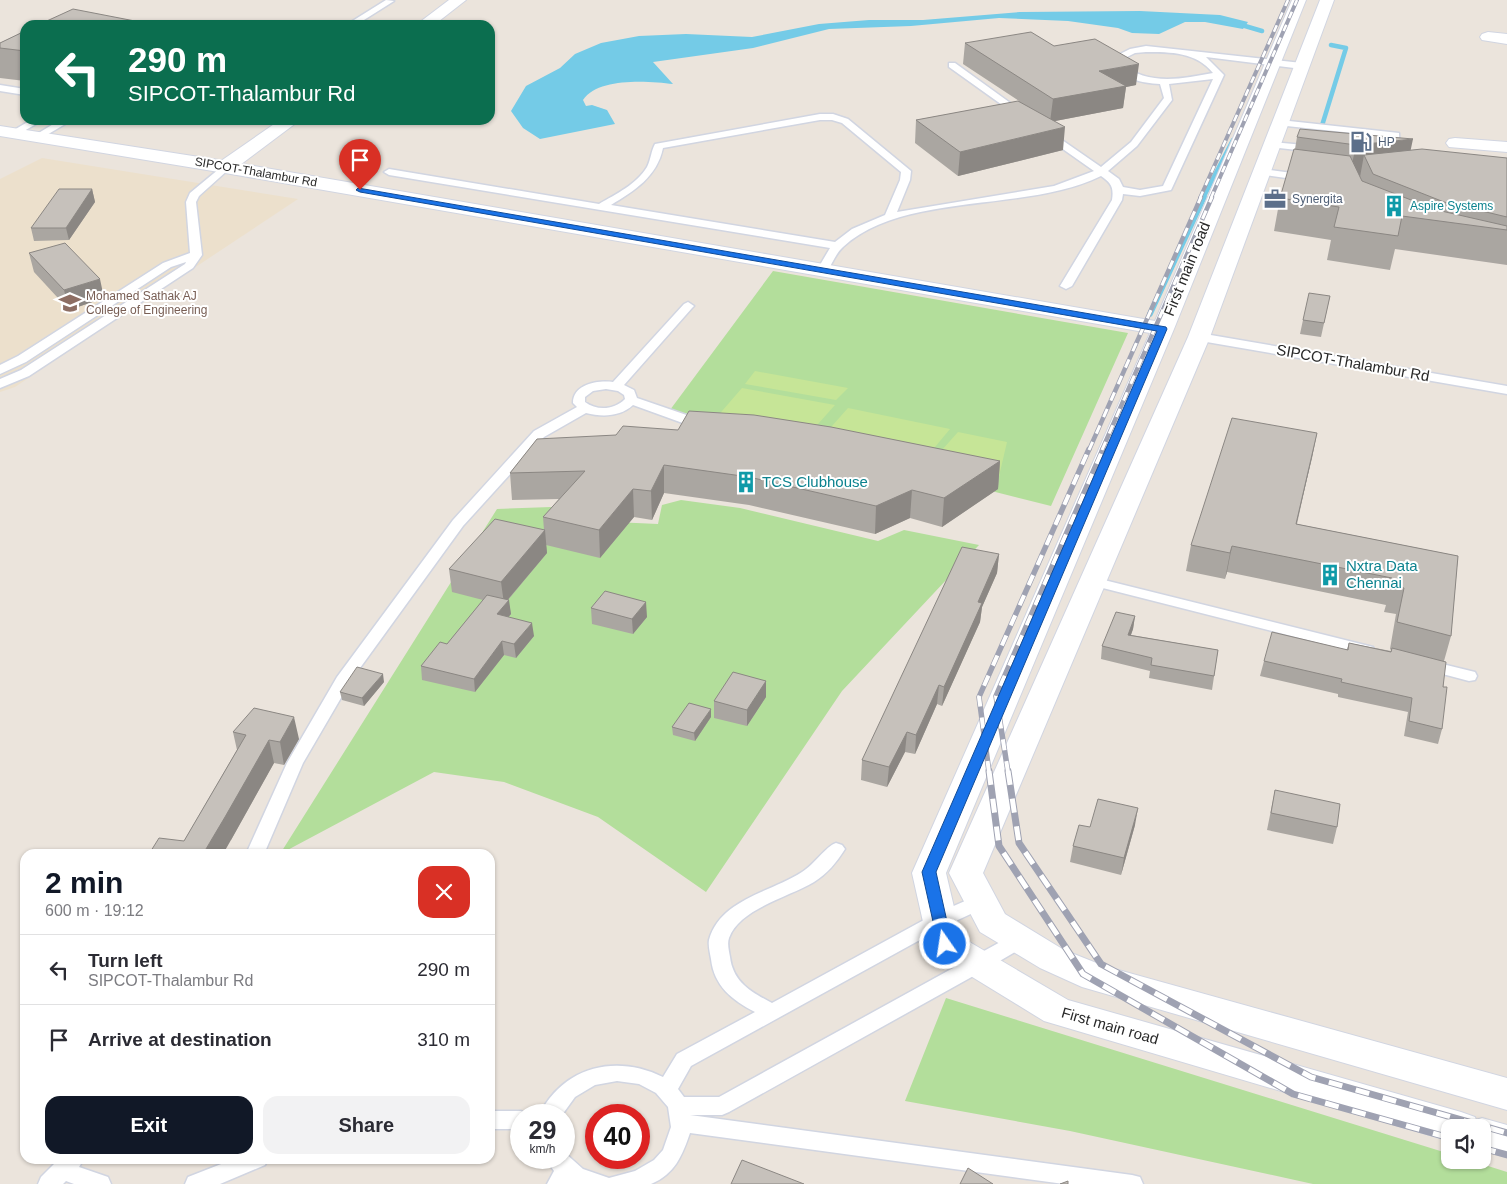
<!DOCTYPE html>
<meta charset="utf-8">
<style>
:root{--surface:#fff;--page:#f2f2f3;--text:#2b2b33;--muted:#7c7c81;--line:#e1e1e2;--accent:#111827}
body{margin:0;font-family:Helvetica,sans-serif;background:var(--page);color:var(--text);height:100vh;display:flex;flex-direction:column;font-size:19px;white-space:nowrap}
*{box-sizing:border-box;margin:0}
p{font-size:16px;color:var(--muted)}
.icon{flex:none;width:28px;height:28px;fill:none;stroke:currentColor;stroke-width:2;stroke-linecap:round;stroke-linejoin:round}
.map{position:relative;flex:1;overflow:hidden}
.sheet{position:absolute;left:20px;top:849px;width:475px;height:315px;display:flex;flex-direction:column;background:var(--surface);border-radius:15px;box-shadow:0 1px 4px #0004}
.sheet>*{flex:none}
.guide{position:absolute;left:20px;top:20px;width:475px;height:105px;border-radius:15px;box-shadow:0 1px 4px #0004;background:#0b6e4f;color:#fff;overflow:hidden}
.buttons{position:absolute;left:1441px;top:1119px;display:grid;gap:10px}
.buttons a{display:grid;place-items:center;width:50px;height:50px;border-radius:10px;background:var(--surface);box-shadow:0 1px 4px #0004;font-size:25px}
.speed{position:absolute;left:510px;top:1104px;display:flex;gap:10px;font-size:25px;font-weight:700;text-align:center}
.speed>*{display:grid;place-content:center;width:65px;height:65px;border-radius:50%;background:var(--surface);box-shadow:0 1px 4px #0004;line-height:1}
.speed small{font-size:12px;font-weight:400}
.speed .limit{border:8px solid #d22;background:#fff;color:#111}
.pin{position:absolute;display:grid;place-items:center;width:42px;height:42px;color:#fff;margin:-51px -21px;border-radius:50% 50% 50% 0;rotate:-45deg;box-shadow:0 0 5px #0007}
.pin .icon{rotate:45deg}
.me{position:absolute;width:55px;margin:-28px;rotate:347deg;stroke-linejoin:round;filter:drop-shadow(0 0 4px #0008)}
.turn{display:flex;align-items:center;gap:18px;height:105px;padding:0 25px;font-size:22px}
.turn .icon{width:65px;height:65px;stroke-width:2.5}
.turn b{display:block;font-size:35px;line-height:42px}
.round{display:grid;place-items:center;flex:none;width:52px;height:52px;border-radius:15px;background:var(--page)}
.head{display:flex;align-items:center;justify-content:space-between;height:85px;padding:0 25px}
h1{font-size:30px;font-weight:700;line-height:38px;color:var(--accent)}
.cta{display:flex;gap:10px;margin-top:auto;padding:10px 25px}
.cta a{flex:1;height:58px;border-radius:15px;background:var(--accent);color:#fff;font-size:20px;font-weight:700;line-height:58px;text-align:center}
.cta a+a{background:var(--page);color:var(--text)}
ul{padding:0;list-style:none}
li{display:flex;align-items:center;gap:15px;height:70px;padding:0 25px;border-top:1px solid var(--line)}
li div{flex:1}
li b{display:block;font-size:19px}
li em{font-style:normal}
.map>svg:first-child{display:block}
.education{fill:#ece0cc}
.green{fill:#b3de9b}
.pitch{fill:#c6e597}
.water{fill:#74cbe7}
.lines{fill:none;stroke-linecap:round;stroke-linejoin:round}
.stream-far1{stroke:#74cbe7;stroke-width:4.5}
.stream{stroke:#74cbe7;stroke-width:5.5}
.service-casing{stroke:#d1d5e1;stroke-width:3}
.minor-casing{stroke:#d1d5e1;stroke-width:2}
.tertiary-casing{stroke:#d1d5e1;stroke-width:2}
.service{fill:#fff;fill-rule:evenodd}
.minor{fill:#fff;fill-rule:evenodd}
.tertiary{fill:#fff;fill-rule:evenodd}
.rail-far3-casing{stroke:#9fa2b2;stroke-width:4}
.rail-far2-casing{stroke:#9fa2b2;stroke-width:4.5}
.rail-far1-casing{stroke:#9fa2b2;stroke-width:5.5}
.rail-casing{stroke:#9fa2b2;stroke-width:7}
.rail-far3{stroke:#fff;stroke-width:2.5;stroke-dasharray:7;stroke-linecap:butt}
.rail-far2{stroke:#fff;stroke-width:3;stroke-dasharray:9;stroke-linecap:butt}
.rail-far1{stroke:#fff;stroke-width:4;stroke-dasharray:11;stroke-linecap:butt}
.rail{stroke:#fff;stroke-width:5;stroke-dasharray:14;stroke-linecap:butt}
.wall{fill:#aaa6a1}
.shaded-wall{fill:#8b8783}
.building{fill:#c6c1bb;stroke:#8b8783}
.route{fill:#1a73e8;stroke:#114b97}
.labels{text-anchor:middle;stroke-width:4;stroke-linejoin:round;paint-order:stroke}
.far-service-label{font-size:12px;fill:#4e5e75;stroke:#fff;text-anchor:start}
.far-street-label{font-size:12px;fill:#292929;stroke:#fff}
.far-culture-label{font-size:12px;fill:#0d838f;stroke:#fff;text-anchor:start}
.far-education-label{font-size:12px;fill:#785e54;stroke:#fff;text-anchor:start}
.street-label{font-size:15px;fill:#292929;stroke:#fff}
.culture-label{font-size:15px;fill:#0d838f;stroke:#fff;text-anchor:start}
</style>
<div class="map">
<svg width="1507" height="1184" viewBox="0 0 1507 1184">
<rect width="100%" height="100%" fill="#ebe4dc"/>
<path class="education" d="M42,158L298,199L15,387L0,392V179Z"/>
<path class="green" d="M773,271L1128,333L1051,506L763,433L667,414Z
M681,500L740,508L878,541L904,530L979,545L842,691L706,892L598,817L504,782L434,772L280,854L497,509L609,505L614,522L658,524L662,505Z
M946,998L1450,1154V1160H1469L1507,1172V1184H1313L1070,1131L905,1101Z"/>
<path class="pitch" d="M755,371L848,388L836,400L745,384Z
M742,388L835,405L810,433L716,418Z
M848,408L950,429L925,459L824,435Z
M958,432L1007,442L997,485L933,460Z"/>
<path class="water" d="M1140,11L1220,15L1248,22L1243,29L1205,22H1185L1159,34L1132,33L1118,28L1068,21L999,18L911,26L829,29L753,48L653,62L673,84C649,81 598,77 583,100L586,106L592,105L607,110L615,124L540,139L523,128L511,111L526,86L560,68L575,54L601,43L639,36L686,34L752,37L819,24L869,20H923L1020,12Z"/>
<g class="lines">
<path class="stream-far1" d="M1245,26L1262,31
M1320,132L1346,48L1331,45
M1203,198L1233,140"/>
<path class="stream" d="M1150,314L1204,197"/>
<g class="service-casing">
<path id="service" d="M386,0L394,1L356,25H346Z
M1146,46L1302,63L1306,66L1302,69L1206,57L1224,75L1172,188L1171,190L1140,196L1123,194L1122,200L1072,286L1066,289L1060,286L1112,200C1114,187 1111,183 1101,176C1027,213 903,191 843,247C836,253 832,264 827,272L823,273L817,270L830,248L389,175L384,172L389,169L599,204C616,194 637,184 647,167C651,159 651,151 655,144L820,114H833L848,119L911,171L910,180L897,212L1054,186L1094,171L1043,135V131H1049L1101,167L1131,142L1164,98L1160,84C1141,83 1124,79 1112,64L1114,57L1130,49ZM1146,52C1171,52 1196,52 1213,73C1182,79 1146,86 1121,63V60L1135,53ZM1213,79L1163,186L1140,190L1123,187L1119,179L1108,171L1137,146L1172,100L1169,84ZM820,120H832L842,123L901,172L900,180L885,215L852,229L835,242L611,205C634,191 657,177 663,148Z
M949,63H955L1027,115L1019,117L949,67Z
M0,85L25,89V95L0,91Z
M31,120H43L17,135L9,133Z
M60,120H72L40,139L32,137Z
M192,120H214C209,124 197,124 192,120Z
M1280,120L1399,133L1400,157L1395,160L1390,157L1391,137L1277,125V121Z
M1272,142L1315,146L1320,149L1315,152L1269,147L1267,145Z
M225,164L229,165V169L199,196L196,202L202,255L193,268L29,376L0,388V379L21,370L185,264L186,262L171,267L26,362L0,374V365L18,356L163,263L190,253L186,202L190,193Z
M1262,169L1307,175L1312,178L1307,181L1258,174L1257,172Z
M688,302L694,306L692,308L624,385L634,390L637,398L701,420L703,423L701,426H691L633,405C620,417 602,417 586,413L544,437L463,526L352,679L303,763L264,854H246L287,763L337,677L453,520L534,431L577,407L573,403C573,384 598,380 613,382L684,304ZM606,389L618,391L624,395L625,399C614,410 597,411 585,402V397L593,391Z
M1199,333L1507,386V394L1195,340L1193,337Z
M1092,577L1373,647L1375,650L1367,655L1087,584L1085,581L1087,578Z
M1426,660L1475,672L1477,676L1475,680L1469,681L1420,668L1418,665Z
M836,843L842,845L845,849C837,862 827,874 814,882C789,897 739,909 729,938C727,944 729,951 730,957C733,982 751,992 772,1003L933,915L981,894L988,896L990,901L988,906L947,925L691,1066L678,1089L684,1097H719L1013,935L1020,933L1027,935L1030,940L1027,945L986,969L729,1112L722,1115H690L1132,1175L1140,1177L1143,1184H1064L690,1133C682,1156 675,1174 651,1184H547L554,1171L545,1158H564V1152L583,1169L609,1178L635,1171L654,1160L663,1150L671,1127L668,1107L656,1093L639,1084L617,1081L595,1085L575,1097L562,1115H539C564,1066 616,1054 663,1077L677,1054L755,1012C732,1000 714,986 711,959C710,953 708,946 709,940C720,899 772,892 802,872C814,865 826,846 836,843Z
M490,1111H521L529,1115H521V1129H490Z
M59,1159H84L79,1167L108,1177L111,1184H74L66,1181L63,1184H38L41,1177Z
M234,1159H268L265,1165L220,1184H185L188,1177Z"/>
</g>
<g class="minor-casing">
<path id="minor" d="M449,0H466L434,25H416Z
M1488,32L1507,34V44L1482,40L1480,37L1482,34Z
M280,120H300L232,171H218L216,167L218,163Z
M1455,138L1507,142V152L1449,147L1446,143L1449,139Z"/>
</g>
<g class="tertiary-casing">
<path id="tertiary" d="M1292,0H1306L1174,329L946,873L961,937L1068,1000L1461,1112L1475,1117L1476,1120L1482,1118L1507,1125V1157L1482,1150V1128H1450V1141L1044,1021L933,953L928,944L912,873L1150,333L225,173L0,136V126L225,161L1155,321Z
M1320,0H1334L1210,337L983,873L1005,914L1064,950L1104,966L1507,1078V1110L1082,987L1040,968L980,932L949,873L1188,337Z"/>
</g>
<use href="#service" class="service"/>
<use href="#minor" class="minor"/>
<use href="#tertiary" class="tertiary"/>
<g class="rail-far3-casing">
<path id="rail-far3" d="M1200,198L1288,0
M1211,198L1297,0"/>
</g>
<g class="rail-far2-casing">
<path id="rail-far2" d="M1089,450L1201,197
M1102,450L1212,197"/>
</g>
<g class="rail-far1-casing">
<path id="rail-far1" d="M989,772L979,697L1089,449
M1008,772L996,696L1103,449"/>
</g>
<g class="rail-casing">
<path id="rail" d="M989,771L999,846L1083,974L1293,1094L1450,1138
M1008,771L1019,843L1101,964L1311,1077L1507,1133
M1482,1148L1507,1155"/>
</g>
<use href="#rail-far3" class="rail-far3"/>
<use href="#rail-far2" class="rail-far2"/>
<use href="#rail-far1" class="rail-far1"/>
<use href="#rail" class="rail"/>
</g>
<path class="wall" d="M25,31V81L0,78V43Z
M965,43L1054,46L1136,85L1126,87L1123,108L1055,121L1063,150L958,176L915,143L916,120L1019,101L963,64Z
M1297,137L1410,150L1507,158V265L1395,249L1390,270L1327,260L1331,240L1274,231L1280,198L1295,149Z
M92,189L95,202L69,240L34,241L31,228Z
M29,253L104,298L69,310L34,272Z
M1330,296L1321,337L1300,334L1303,320Z
M1317,433L1297,524L1458,556L1451,636L1444,661L1442,729L1438,744L1404,736L1408,712L1338,697V694L1260,676L1264,661L1347,649L1349,643L1391,651V650L1390,649L1396,614L1384,612L1386,605L1227,572L1225,579L1186,571L1191,545Z
M537,439L1000,461L998,489L942,527L910,518L875,534L749,505L664,493L652,520L634,517L600,558L546,545L547,553L508,600L511,614L508,617L534,636L516,658L504,655L475,692L422,680L421,666L447,644L483,600L452,592L449,569L544,530L543,517L559,499L512,500L510,473Z
M999,554L997,573L982,607L980,622L942,706L937,704L915,754L905,752L887,787L861,780L862,760Z
M591,608L647,617L633,634L592,624Z
M1135,616L1133,629L1131,635L1218,650L1212,690L1149,678L1150,671L1101,659L1102,646Z
M384,682L364,706L342,700L340,692Z
M766,697L747,726L714,718V701Z
M711,717L695,741L673,735L672,727Z
M233,732L299,739L284,765L274,763L231,840L184,841L237,750Z
M1275,790L1337,827L1333,844L1267,830Z
M1135,825L1121,875L1070,862L1073,846L1090,827Z"/>
<path class="shaded-wall" d="M1139,64L1136,85L1126,87L1123,108L1050,122L1053,99L1099,71Z
M1065,127L1063,150L958,176L960,152Z
M1413,139L1406,172L1364,155L1360,177L1349,178L1356,145Z
M92,189L95,202L69,240L66,228Z
M100,279L104,298L69,310L64,290Z
M1317,433L1312,458L1290,550Z
M1000,461L998,489L942,527L944,498Z
M664,465V493L652,520L651,491Z
M633,489L634,517L600,558L599,530Z
M912,490L910,518L875,534L876,506Z
M545,530L547,553L504,604L501,582Z
M1232,546L1227,572L1225,579L1230,553Z
M999,554L997,573L982,607L980,622L942,706L944,687L978,602Z
M509,600L511,614L499,628L497,614Z
M646,602L647,617L633,634L632,619Z
M1135,616L1133,629L1126,648L1128,635Z
M532,623L534,636L516,658L514,644Z
M502,641L504,655L475,692L474,679Z
M383,674L384,682L364,706L362,698Z
M766,681V697L747,726V710Z
M939,685L937,704L915,754L916,735Z
M711,709V717L695,741L694,733Z
M294,717L299,739L284,765L280,742Z
M907,732L905,752L887,787L889,767Z
M269,740L274,763L231,840L223,854H203Z
M1138,808L1135,825L1121,875L1124,858Z"/>
<path class="building" d="M73,9L140,22L134,25H38Z
M25,31V51L0,48V43Z
M1031,32L1054,46L1095,39L1139,64L1099,71L1126,86L1053,99L965,43Z
M1018,101L1065,127L960,152L916,120Z
M1300,129L1413,139L1356,145L1297,137Z
M1294,149L1350,156L1362,181L1437,210L1507,226V230L1402,216L1398,236L1334,227L1339,207L1280,198Z
M1422,149L1507,158V217L1444,202L1373,174L1364,155Z
M59,189H92L66,228H31Z
M65,243L100,279L64,290L29,253Z
M1309,293L1330,296L1324,323L1303,320Z
M689,411L754,415L831,427L1000,461L944,498L912,490L876,506L749,477L664,465L651,491L633,489L599,530L543,517L585,471L510,473L537,439L616,435L623,426L678,430Z
M1232,418L1317,433L1296,524L1458,556L1451,636L1397,622L1404,588L1391,585L1392,578L1232,546L1230,553L1191,545Z
M495,519L545,530L501,582L449,569Z
M962,547L999,554L978,602L982,603L944,687L939,685L916,735L907,732L889,767L862,760Z
M605,591L646,602L632,619L591,608Z
M487,595L509,600L497,614L532,623L514,644L502,641L474,679L421,666L440,642L447,644Z
M1116,612L1135,616L1128,635L1218,650L1214,676L1151,665L1152,658L1102,646Z
M1272,632L1348,650L1349,643L1391,652L1392,648L1446,662L1443,687H1447L1442,729L1409,721L1412,698L1341,682L1342,679L1264,661Z
M357,667L383,674L362,698L340,692Z
M733,672L766,681L747,710L714,701Z
M689,703L711,709L694,733L672,727Z
M254,708L294,717L280,742L269,740L225,817L203,854H149L159,838L184,841L246,735L233,732Z
M1275,790L1340,804L1337,827L1271,813Z
M1098,799L1138,808L1124,858L1073,846L1079,825L1090,827Z
M742,1160L804,1184H731Z
M968,1168L993,1184H960Z
M1068,1181V1184H1060Z"/>
<path class="route" d="M358,188L1166,327L1167,329L936,872L952,944L950,948H940L938,944L922,872L1157,331L360,192L356,190Z"/>
<defs>
<g id="fuel-bare" transform="scale(1.725)"><path d="M-5.5-6h7V0h2V4h1.3V-2.5L3-4.5l.8-.8L6-3V5H2.5V1h-1V6h-7ZM-4.2-4.7v3.2H.2V-4.7Z" fill="#5c6f8a" stroke="#fff" stroke-width="2.5" paint-order="stroke"/></g>
<g id="office-bare" transform="scale(1.725)"><path d="M-6-3h4V-5.5h4V-3h4V5H-6ZM-1-4.5V-3h2v-1.5ZM-6 0V1H6V0Z" fill="#5c6f8a" stroke="#fff" stroke-width="2.5" paint-order="stroke"/></g>
<g id="building-bare" transform="scale(1.725)"><path d="M-4-6H4V6H1V3H-1V6H-4ZM-2.5-4.3h1.7v1.8h-1.7ZM.8-4.3h1.7v1.8H.8ZM-2.5-1h1.7V.8h-1.7ZM.8-1h1.7V.8H.8Z" fill="#0f9aa8" stroke="#fff" stroke-width="2.5" paint-order="stroke"/></g>
<g id="university-bare" transform="scale(1.725)"><path d="M0-5L7-2L0 1L-7-2ZM-4 1L0 2.5L4 1V4Q0 6-4 4Z" fill="#8d6e63" stroke="#fff" stroke-width="2.5" paint-order="stroke"/></g>
</defs>
<g fill-rule="evenodd">
<use href="#fuel-bare" x="1361" y="142"/>
<use href="#office-bare" x="1275" y="199"/>
<use href="#building-bare" x="1394" y="206"/>
<use href="#university-bare" x="70" y="303"/>
<use href="#building-bare" x="746" y="482"/>
<use href="#building-bare" x="1330" y="575"/>
</g>
<g class="labels">
<g class="far-service-label">
<text x="1378" y="146">HP</text>
<text x="1292" y="203">Synergita</text>
</g>
<g class="far-street-label">
<text transform="translate(256 172) rotate(10)" y="4">SIPCOT-Thalambur Rd</text>
</g>
<g class="far-culture-label">
<text x="1410" y="210">Aspire Systems</text>
</g>
<g class="far-education-label">
<text x="86" y="300">Mohamed Sathak AJ<tspan x="86" dy="14">College of Engineering</tspan></text>
</g>
<g class="street-label">
<text transform="translate(1187 269) rotate(-68)" y="5">First main road</text>
<text transform="translate(1353 363) rotate(10)" y="5">SIPCOT-Thalambur Rd</text>
<text transform="translate(1110 1026) rotate(16)" y="5">First main road</text>
</g>
<g class="culture-label">
<text x="762" y="487">TCS Clubhouse</text>
<text x="1346" y="571">Nxtra Data<tspan x="1346" dy="17">Chennai</tspan></text>
</g>
</g>
</svg>
<div class="buttons">
<a><svg class="icon" aria-label="sound" viewBox="0 0 24 24"><path d="M4 9h4l5-4v14l-5-4H4zM17 9q2 3 0 6"/></svg></a>
</div>
<div class="speed"><div>29<small>km/h</small></div><div class="limit">40</div></div>
<div class="pin" style="left:360px;top:190px;background:#d93025"><svg class="icon" aria-label="arrive" viewBox="0 0 24 24"><path d="M6 21V4h12l-3 4 3 4H6"/></svg></div>
<svg class="me" style="left:945px;top:944px" viewBox="-20 -20 40 40"><circle r="17" fill="#1a73e8" stroke="#fff" stroke-width="3"/><path d="M0-11L8 9 0 5-8 9z" fill="#fff"/></svg>
<div class="guide">
<div class="turn"><svg class="icon" aria-label="left" viewBox="0 0 24 24"><path d="M17 20v-9H6M10 6l-5 5 5 5"/></svg><div><b>290 m</b>SIPCOT-Thalambur Rd</div></div>
</div>
<section class="sheet">
<div class="head"><div><h1>2 min</h1><p>600 m · 19:12</p></div><a class="round" style="background:#d93025;color:#fff"><svg class="icon" aria-label="close" viewBox="0 0 24 24"><path d="M6 6l12 12M18 6L6 18"/></svg></a></div>
<ul>
<li><svg class="icon" aria-label="left" viewBox="0 0 24 24"><path d="M17 20v-9H6M10 6l-5 5 5 5"/></svg><div><b>Turn left</b><p>SIPCOT-Thalambur Rd</p></div><em>290 m</em></li>
<li><svg class="icon" aria-label="arrive" viewBox="0 0 24 24"><path d="M6 21V4h12l-3 4 3 4H6"/></svg><div><b>Arrive at destination</b></div><em>310 m</em></li>
</ul>
<div class="cta"><a>Exit</a><a>Share</a></div>
</section>
</div>
